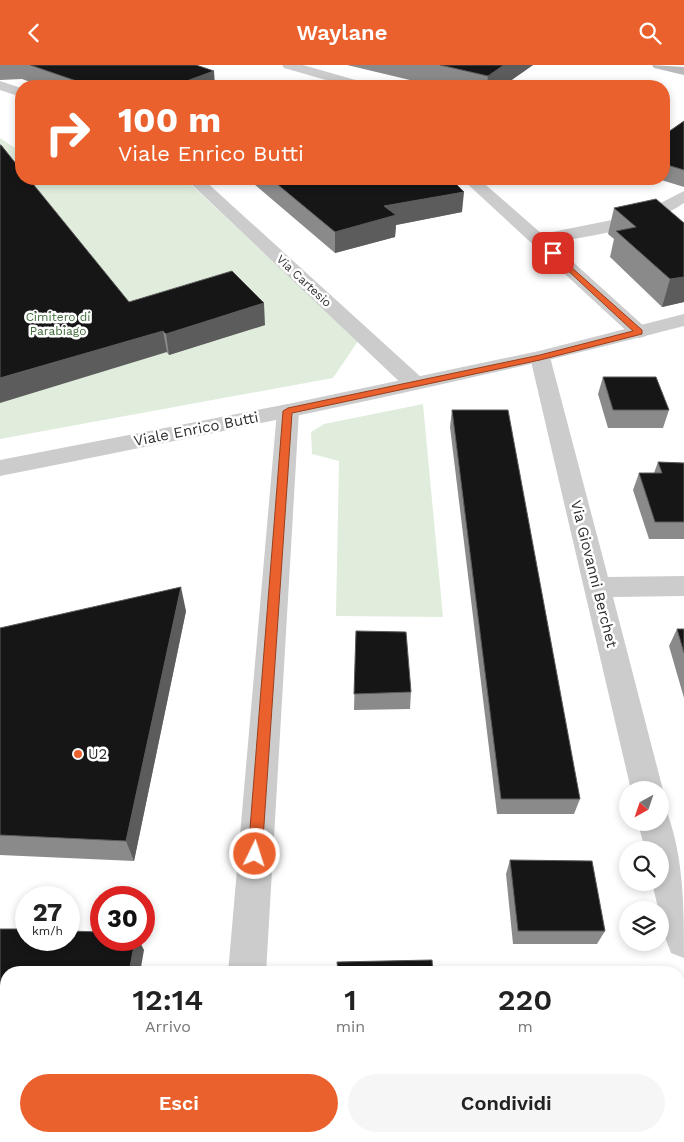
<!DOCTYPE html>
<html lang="it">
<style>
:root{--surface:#fff;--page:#f6f6f6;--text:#222;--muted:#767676;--accent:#eb612d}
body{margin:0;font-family:"Work Sans",sans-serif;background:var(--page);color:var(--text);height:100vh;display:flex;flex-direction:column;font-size:19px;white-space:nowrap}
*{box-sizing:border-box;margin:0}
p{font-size:16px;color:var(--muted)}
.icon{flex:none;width:28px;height:28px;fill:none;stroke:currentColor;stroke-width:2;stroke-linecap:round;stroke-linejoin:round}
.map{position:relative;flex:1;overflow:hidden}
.drawer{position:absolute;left:0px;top:901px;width:685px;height:176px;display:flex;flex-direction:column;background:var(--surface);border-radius:20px 20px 0 0;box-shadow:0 2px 8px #0003}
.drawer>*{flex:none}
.hud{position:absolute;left:15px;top:15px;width:655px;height:105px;border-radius:20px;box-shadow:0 2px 8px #0003;background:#eb612d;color:#fff;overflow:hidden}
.needle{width:32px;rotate:220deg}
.fabs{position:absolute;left:619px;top:716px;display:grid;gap:10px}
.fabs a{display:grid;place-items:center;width:50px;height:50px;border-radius:50%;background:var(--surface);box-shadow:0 2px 8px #0003;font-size:25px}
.speed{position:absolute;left:15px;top:821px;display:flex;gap:10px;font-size:25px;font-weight:700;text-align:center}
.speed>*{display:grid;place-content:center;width:65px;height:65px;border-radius:50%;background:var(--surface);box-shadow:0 2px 8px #0003;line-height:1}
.speed small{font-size:12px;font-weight:400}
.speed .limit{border:8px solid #d22;background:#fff;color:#111}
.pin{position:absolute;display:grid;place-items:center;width:42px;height:42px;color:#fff;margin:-21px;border-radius:10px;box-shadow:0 2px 8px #0006}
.me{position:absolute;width:55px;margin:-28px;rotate:4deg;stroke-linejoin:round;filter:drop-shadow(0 0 4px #0008)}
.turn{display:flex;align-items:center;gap:18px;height:105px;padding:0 20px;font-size:22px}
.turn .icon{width:65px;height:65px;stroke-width:2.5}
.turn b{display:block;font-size:35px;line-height:42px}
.eta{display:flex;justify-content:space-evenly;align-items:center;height:85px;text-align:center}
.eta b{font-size:30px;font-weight:600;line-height:35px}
.primary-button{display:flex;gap:10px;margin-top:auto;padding:10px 20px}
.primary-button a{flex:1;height:58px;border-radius:30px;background:var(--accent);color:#fff;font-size:20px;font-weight:600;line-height:58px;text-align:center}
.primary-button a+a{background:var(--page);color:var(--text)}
header{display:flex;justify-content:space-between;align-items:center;height:65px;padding:0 20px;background:var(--accent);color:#fff;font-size:22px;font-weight:600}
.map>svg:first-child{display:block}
.green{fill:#e0eddd}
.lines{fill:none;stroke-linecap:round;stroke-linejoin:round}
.minor{fill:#ccc;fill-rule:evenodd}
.tertiary{fill:#ccc;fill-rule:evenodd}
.secondary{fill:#b9b9b9;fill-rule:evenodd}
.wall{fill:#8a8a8a}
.shaded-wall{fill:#5c5c5c}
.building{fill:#161616;stroke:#5c5c5c}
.route{fill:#eb612d;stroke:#993f1d}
.poi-dot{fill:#eb612d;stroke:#fff;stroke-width:2}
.labels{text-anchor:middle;stroke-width:5;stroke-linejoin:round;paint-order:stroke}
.far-street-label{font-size:12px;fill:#2f2f2f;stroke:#fff}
.far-park-label{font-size:12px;fill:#416d3b;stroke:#fff}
.street-label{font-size:15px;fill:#2f2f2f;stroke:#fff}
.poi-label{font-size:15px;fill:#2f2f2f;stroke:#fff;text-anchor:start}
</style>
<header><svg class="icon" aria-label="back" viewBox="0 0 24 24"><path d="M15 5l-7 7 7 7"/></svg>Waylane<svg class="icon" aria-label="search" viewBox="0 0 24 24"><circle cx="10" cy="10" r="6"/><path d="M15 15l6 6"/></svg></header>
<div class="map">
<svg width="684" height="1077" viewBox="0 0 684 1077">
<rect width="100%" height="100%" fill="#fff"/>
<path class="green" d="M0,73L21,87V114H185L358,276L333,313L0,374Z
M423,339L443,552L336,551L339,396L312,389L311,367L324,359Z"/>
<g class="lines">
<path class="minor" d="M282,0H303L366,18L368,21H347L284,3Z
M0,16L21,23V32L0,25Z
M186,114H203L422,313L425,318L422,323L414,324L406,323Z
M462,114H479L542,169L627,152L645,146L684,126V138C645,165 597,169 552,178L646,263L649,267L646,271L639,273L632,271Z
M540,286L547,288L550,292L608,512L684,511V531L613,532L663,725L660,732V725H631L530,292L533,288Z
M288,339L296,341L299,346L266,908H228L277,346L280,341Z
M660,745L667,747C684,794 684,843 684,893L671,888L666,875L652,818H660V785H645L638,758H660Z
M214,1071H256L255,1077H213Z"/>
<path class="tertiary" d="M684,249V261C458,320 229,365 0,411V395L288,339L539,286Z"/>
<path class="secondary" d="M652,0L684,2V10L654,3Z"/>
</g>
<path class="wall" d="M0,0H196L215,21H42L22,14L0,15Z
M347,0H533L503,21H435Z
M684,56V122L658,114H664V70Z
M248,114H451L462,147L396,160L395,172L335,188Z
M614,143L684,158V237L662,242L610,192L614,174L608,169Z
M129,237L265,260L169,290Z
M603,312L669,345L663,363H608L598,329Z
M452,345L580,734L574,749H497L450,362Z
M658,397L684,398V474H649L633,425L639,408H654Z
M186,546L134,796L0,790V563Z
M677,564H684V633L669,581Z
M356,566L411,627L410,644L354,645Z
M510,795L605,866L597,879H513L506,809Z"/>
<path class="shaded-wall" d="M504,0H533L503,21H487L488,11Z
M214,6L215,21H173Z
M464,127L462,147L396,160L395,172L335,188V167L384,141Z
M684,212V237L662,242L670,214Z
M264,238L265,260L169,290L166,269Z
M163,266L167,287L0,338V313Z
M181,522L186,546L134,796L126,776Z
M135,875H139L144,885L140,908H129Z
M119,1071H124L129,1077H118Z"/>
<path class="building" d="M30,0H196L214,6L173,21H91Z
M440,0H504L488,11Z
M684,56V105L664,99V70Z
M0,80H1L21,105V114H29L129,237L232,206L264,238L166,269L163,266L0,313Z
M271,114H451L464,127L384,141L396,150L335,167Z
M656,134L684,158V212L670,214L616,166L636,162L614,143Z
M603,312H656L669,345H613Z
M452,345H508L580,734H501Z
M658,397L684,398V457H655L639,408H662Z
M181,522L126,776L0,770V563Z
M677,564H684V588Z
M356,566L406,567L411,627L354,629Z
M510,795L592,796L605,866H518Z
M0,864H26V875H69V866L101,867V875H135L129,908H6V1071H119L118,1077H0Z
M432,895L433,908H338L337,897Z"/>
<path class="route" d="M553,186L642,265V269L540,295L292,348L262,789L260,793L255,795L250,793L248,789L283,346L288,343L540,290L633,266L550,189L549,188Z"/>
<circle class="poi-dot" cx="78" cy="689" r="5"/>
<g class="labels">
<g class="far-street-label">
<text transform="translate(304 216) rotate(43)" y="4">Via Cartesio</text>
</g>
<g class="far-park-label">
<text x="58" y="256">Cimitero di<tspan x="58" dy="14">Parabiago</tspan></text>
</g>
<g class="street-label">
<text transform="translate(196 364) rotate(-11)" y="5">Viale Enrico Butti</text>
<text transform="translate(594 509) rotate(76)" y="5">Via Giovanni Berchet</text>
</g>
<g class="poi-label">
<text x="88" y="694">U2</text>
</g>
</g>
</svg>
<div class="fabs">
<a><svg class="needle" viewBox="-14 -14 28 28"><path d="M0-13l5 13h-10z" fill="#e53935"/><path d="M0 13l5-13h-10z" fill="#767676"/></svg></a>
<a><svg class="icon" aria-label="search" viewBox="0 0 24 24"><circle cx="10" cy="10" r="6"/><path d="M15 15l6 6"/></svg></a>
<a><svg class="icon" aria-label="layers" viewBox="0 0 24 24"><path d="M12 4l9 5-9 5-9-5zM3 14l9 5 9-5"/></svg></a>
</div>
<div class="speed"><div>27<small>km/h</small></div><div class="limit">30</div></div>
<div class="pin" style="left:553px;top:188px;background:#d93025"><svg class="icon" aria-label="arrive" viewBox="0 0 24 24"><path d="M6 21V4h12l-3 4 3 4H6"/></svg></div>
<svg class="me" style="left:255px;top:789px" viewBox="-20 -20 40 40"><circle r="17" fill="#eb612d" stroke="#fff" stroke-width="3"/><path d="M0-11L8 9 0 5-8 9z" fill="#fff"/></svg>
<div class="hud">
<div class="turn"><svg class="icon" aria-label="right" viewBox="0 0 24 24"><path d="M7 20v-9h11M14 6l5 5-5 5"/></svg><div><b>100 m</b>Viale Enrico Butti</div></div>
</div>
<section class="drawer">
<div class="eta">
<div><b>12:14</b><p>Arrivo</p></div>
<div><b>1</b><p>min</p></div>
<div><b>220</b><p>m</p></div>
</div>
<div class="primary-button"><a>Esci</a><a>Condividi</a></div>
</section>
</div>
